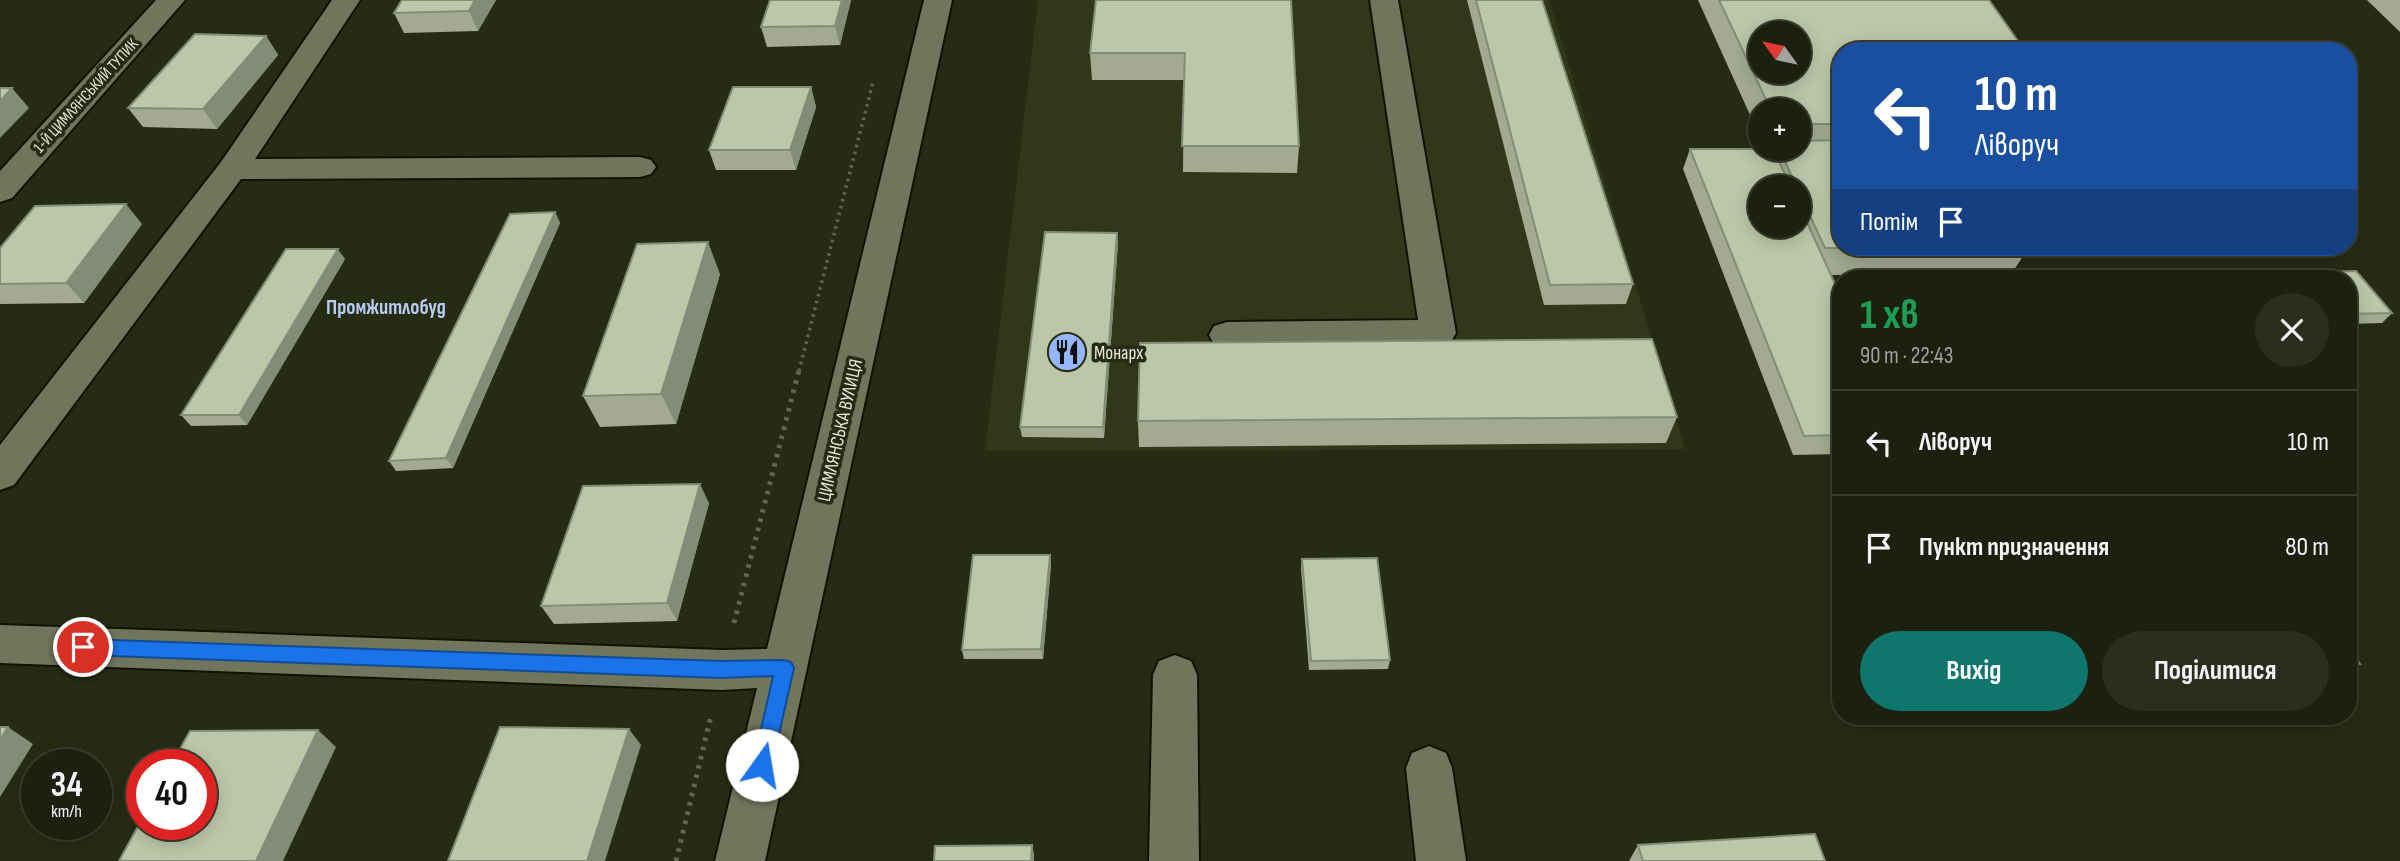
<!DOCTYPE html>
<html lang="uk">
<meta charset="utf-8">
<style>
:root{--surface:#1c210f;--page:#292e1d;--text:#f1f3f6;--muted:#a0a39e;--line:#3a3e2f;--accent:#0f766e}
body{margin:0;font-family:"Sofia Sans Condensed",sans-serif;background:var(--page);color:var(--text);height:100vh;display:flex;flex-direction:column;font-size:26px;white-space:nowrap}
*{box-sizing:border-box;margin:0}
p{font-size:23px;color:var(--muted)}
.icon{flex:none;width:38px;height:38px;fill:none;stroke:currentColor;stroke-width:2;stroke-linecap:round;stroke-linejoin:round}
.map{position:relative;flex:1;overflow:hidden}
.drawer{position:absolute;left:1832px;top:270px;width:525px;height:455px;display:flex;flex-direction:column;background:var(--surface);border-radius:28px;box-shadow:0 4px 18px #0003,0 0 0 2px var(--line)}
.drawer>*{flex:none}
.hud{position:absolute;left:1832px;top:42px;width:525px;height:214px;border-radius:28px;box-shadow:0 4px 18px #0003,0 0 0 2px var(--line);background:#1a4fa0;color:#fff;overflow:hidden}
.needle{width:46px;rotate:303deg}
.buttons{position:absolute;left:1748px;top:21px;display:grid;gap:14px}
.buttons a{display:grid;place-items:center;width:63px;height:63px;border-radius:50%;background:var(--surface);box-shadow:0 4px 18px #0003,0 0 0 2px var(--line);font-size:35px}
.speed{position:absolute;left:21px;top:749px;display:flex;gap:14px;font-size:35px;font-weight:700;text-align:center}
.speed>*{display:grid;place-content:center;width:91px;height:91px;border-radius:50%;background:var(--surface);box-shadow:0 4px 18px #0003,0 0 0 2px var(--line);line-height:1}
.speed small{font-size:18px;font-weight:400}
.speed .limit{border:10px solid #d22;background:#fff;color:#111}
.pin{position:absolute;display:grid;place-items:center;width:60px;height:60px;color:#fff;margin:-30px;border:4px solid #fff;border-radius:50%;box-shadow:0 2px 7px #0007}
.me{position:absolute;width:77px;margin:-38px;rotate:13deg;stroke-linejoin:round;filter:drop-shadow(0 0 5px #0008)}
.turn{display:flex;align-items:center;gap:24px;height:147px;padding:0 28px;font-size:32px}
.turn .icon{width:91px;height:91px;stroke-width:2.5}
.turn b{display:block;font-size:49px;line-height:60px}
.then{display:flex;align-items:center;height:66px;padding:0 28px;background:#0003;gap:14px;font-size:26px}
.round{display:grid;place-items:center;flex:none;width:74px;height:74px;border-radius:37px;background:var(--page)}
.summary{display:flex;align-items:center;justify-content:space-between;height:119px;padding:0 28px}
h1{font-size:42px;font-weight:700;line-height:52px;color:#1e9e55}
.action{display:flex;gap:14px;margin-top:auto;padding:14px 28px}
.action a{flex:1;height:80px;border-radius:42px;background:var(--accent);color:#fff;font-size:28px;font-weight:700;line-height:80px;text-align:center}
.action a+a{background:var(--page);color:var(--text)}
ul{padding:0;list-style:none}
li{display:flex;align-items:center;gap:21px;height:105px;padding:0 28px;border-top:2px solid var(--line)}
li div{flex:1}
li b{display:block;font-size:26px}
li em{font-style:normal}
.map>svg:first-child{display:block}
.built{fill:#31381a}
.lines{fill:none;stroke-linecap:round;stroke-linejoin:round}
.minor-casing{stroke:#0f1401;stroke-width:4}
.path-far1{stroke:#616752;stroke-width:3.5;stroke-dasharray:2.5 4.5;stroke-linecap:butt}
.path{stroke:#616752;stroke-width:5;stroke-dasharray:3.5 6;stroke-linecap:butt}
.minor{fill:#6f765c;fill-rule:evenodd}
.wall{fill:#a3aa91;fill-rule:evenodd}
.shaded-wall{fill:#848b76}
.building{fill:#bdc6a9;stroke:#848b76;stroke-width:2;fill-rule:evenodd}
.route{fill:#1a73e8;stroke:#114b97;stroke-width:2}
.labels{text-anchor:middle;stroke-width:7;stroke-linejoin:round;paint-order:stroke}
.far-street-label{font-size:16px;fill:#e5eadb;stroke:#262c14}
.poi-label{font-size:19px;fill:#e5eadb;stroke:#262c14;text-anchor:start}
.street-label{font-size:19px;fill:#e5eadb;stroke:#262c14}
.neighbourhood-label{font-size:21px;font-weight:bold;fill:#b8cbf3;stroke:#262c14}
</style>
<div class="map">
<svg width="2400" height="861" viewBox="0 0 2400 861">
<rect width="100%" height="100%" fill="#262c14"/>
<path class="built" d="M1038,0H1549L1685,449L985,451Z"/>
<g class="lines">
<g class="minor-casing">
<path id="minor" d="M156,0H185L12,198L0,202V171Z
M332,0H360L255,159L640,157L651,160L656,167L651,174L640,177L241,179L14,485L0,490V445L221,162Z
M924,0H952L765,861H715L757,688L722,690L0,663V625L722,650L767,649Z
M1370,0H1398L1456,333L1451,342L1438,346L1227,348L1214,344L1209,335L1214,326L1227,322L1418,320Z
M1175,655L1191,661L1197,675L1199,861H1149L1153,675L1159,661Z
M1429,746L1446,753L1452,768L1466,861H1416L1406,768L1412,753Z"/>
</g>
<path class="path-far1" d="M799,371L873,82"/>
<path class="path" d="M734,623L799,370
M676,861L711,716"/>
<use href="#minor" class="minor"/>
</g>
<path class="wall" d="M496,0L478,31L404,33L394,13Z
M851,0L840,45L767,47L761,27Z
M1291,0L1299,146L1297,173L1183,172L1184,80H1092L1090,53Z
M1467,0H1542L1633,284L1626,304L1544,305Z
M1698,0H1989L1841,51V247H2029L2012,273L1831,275L1841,297V454L1793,455L1683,169L1690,149H1799V110H1760V137ZM1760,187H1799V226Z
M2367,0H2400V32Z
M266,36L278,55L217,129L143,127L128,108Z
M811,87L816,107L796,170H716L709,150Z
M555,212L560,223L453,468L396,471L389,461Z
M142,224L84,303L0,304V248Z
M1117,233L1118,243L1104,438L1022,437L1020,427Z
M345,259L247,425L191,426L181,415Z
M2356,271L2392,313L2382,323L2348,324V278H2211L2214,275Z
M720,274L676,424L600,427L583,396Z
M1677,417L1666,443L1139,447L1138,421Z
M709,503L677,621L554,624L541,606Z
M1050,555L1051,565L1043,659H964L962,650Z
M1302,559L1390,660L1388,669L1309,670L1301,569Z
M2348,646L2360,664L2348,673Z
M1638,845L1825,861H1629Z"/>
<path class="shaded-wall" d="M475,0H496L478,31L469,11Z
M842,0H851L840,45L835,26Z
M266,36L278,55L217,129L203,109Z
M811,87L816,107L796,170L790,150Z
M12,88L29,108L0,138V101Z
M126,204L142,224L84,303L66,283Z
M555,212L560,223L453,468L446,458Z
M1117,233L1118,243L1104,438L1103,427Z
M708,242L720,274L676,424L661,394Z
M338,249L345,259L247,425L239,415Z
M700,484L709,503L677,621L667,603Z
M1050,555L1051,565L1043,659L1041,649Z
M8,727L33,744L0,797V740Z
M629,729L641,745L605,861H587Z
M318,730L336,747L283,861H256Z
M1032,845L1034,854V861H1031Z"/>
<path class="building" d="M402,0H475L469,11L394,13Z
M770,0H842L835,26L761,27Z
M1096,0H1291L1299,146H1182L1185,53H1090Z
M1476,0H1542L1633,284L1550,285Z
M1719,0H1989L2025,51H1841V124H1799V110H1771ZM1760,33H1799V72H1760Z
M195,34L266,36L203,109L128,108Z
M733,87H811L790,150H709Z
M0,88H12L0,101Z
M1841,140V247H1957L1825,248L1799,192V187H1797L1779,149H1799V141Z
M1690,149H1773L1791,187H1760V226H1799V205L1841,297V435L1804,436Z
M126,204L66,283L0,284V248L35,206Z
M555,212L446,458L389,461L510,214Z
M1045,232L1117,233L1103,427H1020Z
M708,242L661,394L583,396L637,244Z
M286,249H338L239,415H181Z
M2356,271L2392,313L2348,314V278H2216L2214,275Z
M1652,339L1677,417L1138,421L1140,343Z
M700,484L667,603L541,606L583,486Z
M973,555H1050L1041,649L962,650Z
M1377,558L1390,660L1311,661L1302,559Z
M2348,646L2360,664H2348Z
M0,727H8L0,740Z
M500,727L629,729L587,861H448Z
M318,730L256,861H119L142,819V824H201V765H171L190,731Z
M1815,834L1825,861H1643L1638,845Z
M1032,845L1031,861H934L935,846Z"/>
<path class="route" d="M83,639L722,661L784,660L791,662L794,668L772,765L769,771L762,774L755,771L753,765L773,676L722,678L83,655L77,652L74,647L77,641Z"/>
<defs>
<g id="restaurant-disc" transform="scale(2.0125)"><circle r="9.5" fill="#95b6fd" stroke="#262c14"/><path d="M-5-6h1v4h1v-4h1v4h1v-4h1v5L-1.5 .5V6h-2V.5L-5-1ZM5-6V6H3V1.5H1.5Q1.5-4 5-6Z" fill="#111"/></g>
</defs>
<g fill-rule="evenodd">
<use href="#restaurant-disc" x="1067" y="352"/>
</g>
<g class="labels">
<g class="far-street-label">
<text transform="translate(85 95) rotate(-48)" y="6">1-Й ЦИМЛЯНСЬКИЙ ТУПИК</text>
</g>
<g class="poi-label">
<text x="1094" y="359">Монарх</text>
</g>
<g class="street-label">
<text transform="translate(839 430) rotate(-77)" y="7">ЦИМЛЯНСЬКА ВУЛИЦЯ</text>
</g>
<g class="neighbourhood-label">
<text x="386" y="314">Промжитлобуд</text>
</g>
</g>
</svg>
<div class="buttons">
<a><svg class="needle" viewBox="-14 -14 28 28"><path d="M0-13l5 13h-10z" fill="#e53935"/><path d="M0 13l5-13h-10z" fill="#a0a39e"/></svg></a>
<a>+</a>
<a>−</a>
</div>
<div class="speed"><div>34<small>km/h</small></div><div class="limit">40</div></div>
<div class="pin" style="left:83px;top:647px;background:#d93025"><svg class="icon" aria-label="arrive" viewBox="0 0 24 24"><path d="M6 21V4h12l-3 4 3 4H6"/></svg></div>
<svg class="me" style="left:762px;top:765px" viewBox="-20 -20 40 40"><circle r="19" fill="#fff"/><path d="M0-13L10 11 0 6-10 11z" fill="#1a73e8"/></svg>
<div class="hud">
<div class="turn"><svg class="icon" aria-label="left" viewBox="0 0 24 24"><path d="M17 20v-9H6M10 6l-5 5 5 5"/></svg><div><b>10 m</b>Ліворуч</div></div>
<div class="then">Потім<svg class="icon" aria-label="arrive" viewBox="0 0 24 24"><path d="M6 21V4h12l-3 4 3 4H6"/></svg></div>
</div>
<section class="drawer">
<div class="summary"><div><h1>1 хв</h1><p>90 m · 22:43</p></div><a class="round"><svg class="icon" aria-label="close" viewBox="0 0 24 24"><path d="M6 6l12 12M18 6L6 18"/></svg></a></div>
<ul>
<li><svg class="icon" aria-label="left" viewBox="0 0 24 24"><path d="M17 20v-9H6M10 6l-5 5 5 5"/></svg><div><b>Ліворуч</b></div><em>10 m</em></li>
<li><svg class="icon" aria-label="arrive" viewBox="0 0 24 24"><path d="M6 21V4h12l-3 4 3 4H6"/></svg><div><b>Пункт призначення</b></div><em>80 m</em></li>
</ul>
<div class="action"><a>Вихід</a><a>Поділитися</a></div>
</section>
</div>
